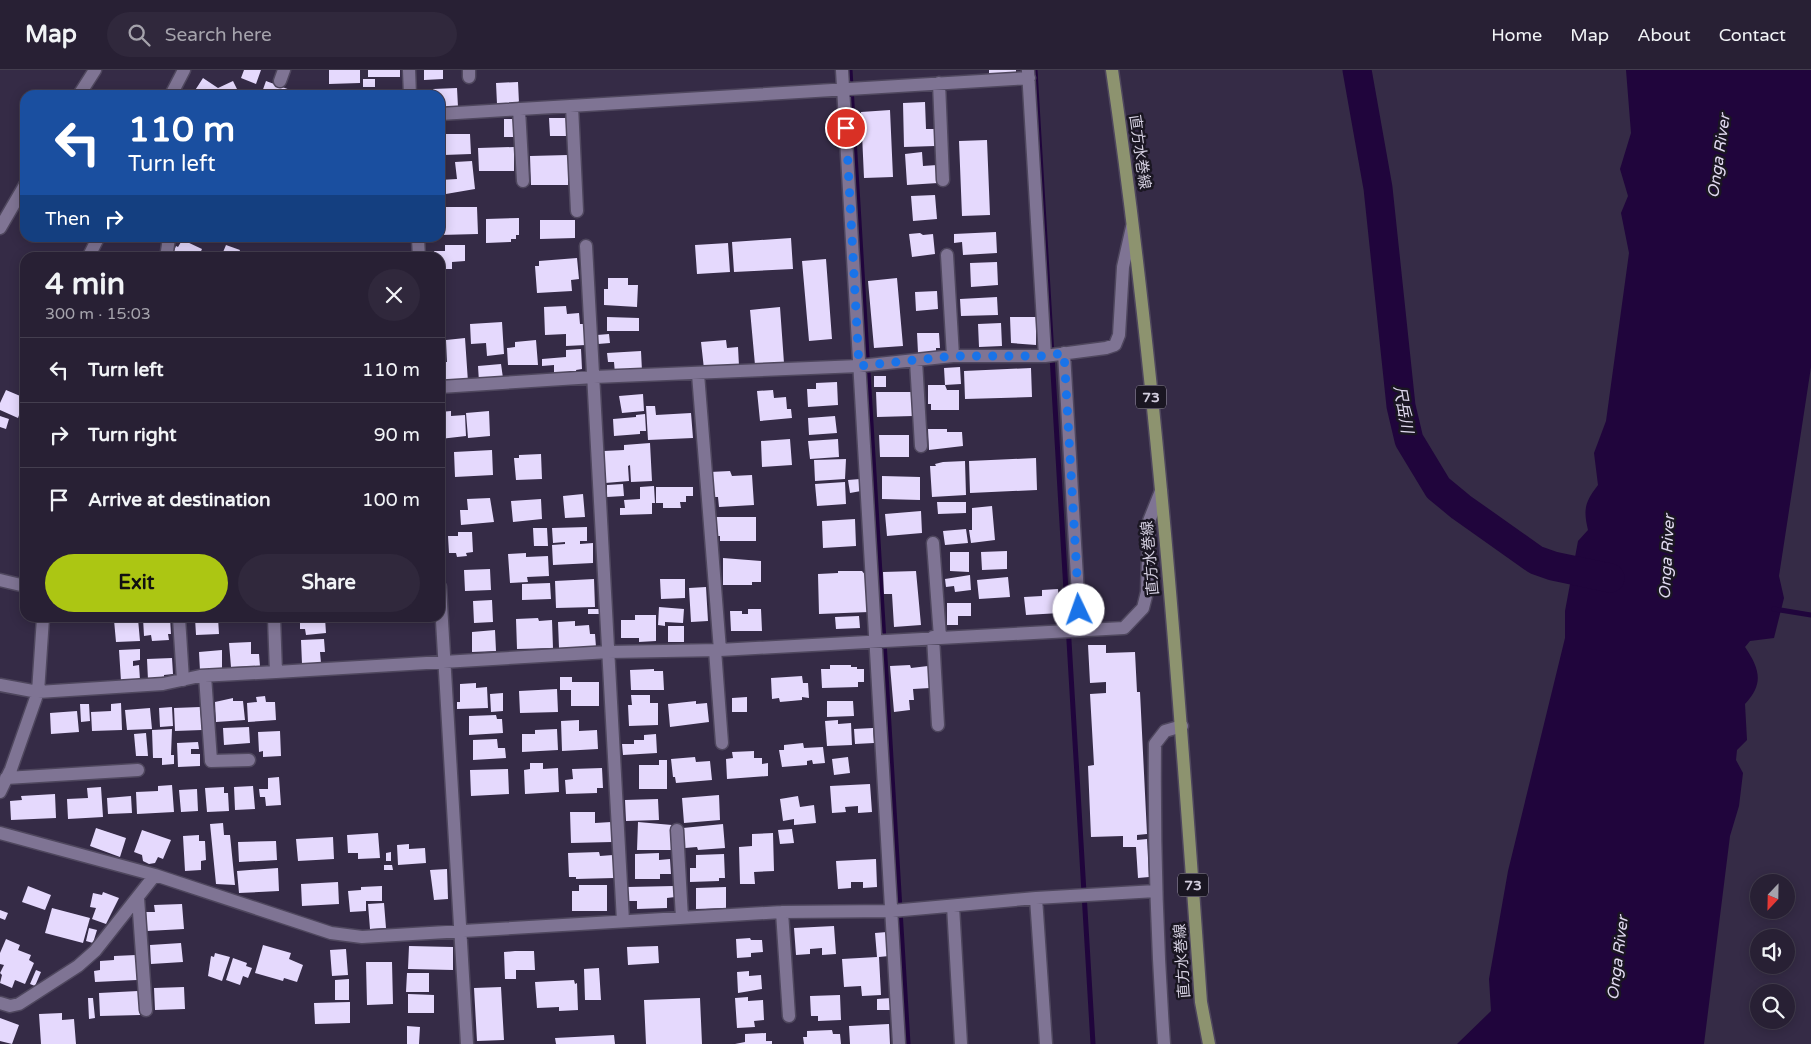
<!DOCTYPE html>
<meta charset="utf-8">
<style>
:root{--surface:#282034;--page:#30283c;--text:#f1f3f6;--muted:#a5a3ac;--line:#443e4f;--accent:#acc613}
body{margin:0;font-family:"Varela Round","Noto Sans JP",sans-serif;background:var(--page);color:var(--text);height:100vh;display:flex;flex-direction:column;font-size:19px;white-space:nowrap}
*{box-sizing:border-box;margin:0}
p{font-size:16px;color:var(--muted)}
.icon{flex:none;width:28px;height:28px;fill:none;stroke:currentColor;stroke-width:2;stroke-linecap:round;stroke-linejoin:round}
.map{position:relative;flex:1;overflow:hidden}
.drawer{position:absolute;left:20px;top:182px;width:425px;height:370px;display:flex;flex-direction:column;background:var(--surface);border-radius:15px;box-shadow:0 2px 12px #0003,0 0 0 1px var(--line)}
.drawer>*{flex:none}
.top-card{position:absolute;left:20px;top:20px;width:425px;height:152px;border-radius:15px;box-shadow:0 2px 12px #0003,0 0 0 1px var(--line);background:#1a4fa0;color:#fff;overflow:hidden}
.needle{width:32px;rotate:202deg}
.fabs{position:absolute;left:1750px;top:804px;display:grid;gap:10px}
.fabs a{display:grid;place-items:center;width:45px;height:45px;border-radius:50%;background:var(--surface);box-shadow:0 2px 12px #0003,0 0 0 1px var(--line);font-size:25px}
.pin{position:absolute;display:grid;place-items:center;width:42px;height:42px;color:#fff;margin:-21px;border:2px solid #fff;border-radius:50%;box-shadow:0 1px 5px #0007}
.me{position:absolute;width:55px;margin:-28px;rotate:357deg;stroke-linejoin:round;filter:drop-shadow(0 0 4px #0008)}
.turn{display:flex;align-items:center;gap:18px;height:105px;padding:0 25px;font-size:22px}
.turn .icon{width:65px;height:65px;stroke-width:2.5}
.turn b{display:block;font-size:35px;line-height:42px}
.then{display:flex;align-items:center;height:48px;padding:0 25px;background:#0003;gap:10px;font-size:19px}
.round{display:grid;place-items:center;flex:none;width:52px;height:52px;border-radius:26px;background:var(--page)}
.headline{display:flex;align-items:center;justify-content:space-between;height:85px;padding:0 25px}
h1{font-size:30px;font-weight:800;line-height:38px}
.action{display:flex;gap:10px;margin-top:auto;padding:10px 25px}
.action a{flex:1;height:58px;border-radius:30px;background:var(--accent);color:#111;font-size:20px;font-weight:800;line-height:58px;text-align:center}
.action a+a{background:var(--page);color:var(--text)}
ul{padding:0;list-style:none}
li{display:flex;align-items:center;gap:15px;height:65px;padding:0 25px;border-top:1px solid var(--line)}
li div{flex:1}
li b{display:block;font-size:19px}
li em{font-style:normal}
header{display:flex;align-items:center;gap:30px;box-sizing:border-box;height:70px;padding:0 25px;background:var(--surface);border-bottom:1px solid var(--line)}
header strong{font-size:24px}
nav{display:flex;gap:28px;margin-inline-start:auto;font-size:18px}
.search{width:350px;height:45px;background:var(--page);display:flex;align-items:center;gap:12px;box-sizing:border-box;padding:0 18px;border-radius:28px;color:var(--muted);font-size:19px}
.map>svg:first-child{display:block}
.water{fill:#20053c}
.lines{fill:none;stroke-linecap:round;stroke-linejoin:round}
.stream{stroke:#20053c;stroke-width:5}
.river{stroke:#20053c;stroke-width:29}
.building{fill:#e5d9fd}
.minor-casing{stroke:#4f475e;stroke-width:15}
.major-casing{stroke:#4f475e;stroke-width:15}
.minor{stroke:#7f7494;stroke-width:12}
.major{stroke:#8d936f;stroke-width:12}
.route{stroke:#1a73e8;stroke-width:9;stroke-dasharray:0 16.2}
.labels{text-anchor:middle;stroke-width:5;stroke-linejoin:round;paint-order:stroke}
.shield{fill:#1a1622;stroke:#9c97a6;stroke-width:1}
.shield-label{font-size:14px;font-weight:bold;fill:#d3cedf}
.street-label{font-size:15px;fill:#d3cedf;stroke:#1a1622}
.water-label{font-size:16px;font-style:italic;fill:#e0d9ef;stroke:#1a1622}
</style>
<header>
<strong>Map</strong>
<div class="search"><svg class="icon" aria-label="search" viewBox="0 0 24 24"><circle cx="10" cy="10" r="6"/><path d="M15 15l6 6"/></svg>Search here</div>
<nav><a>Home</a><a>Map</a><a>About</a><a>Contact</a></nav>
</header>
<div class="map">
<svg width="1811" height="974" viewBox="0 0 1811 974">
<rect width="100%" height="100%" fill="#352b46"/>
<path class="water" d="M1626,0H1811V297L1779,506L1784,528L1774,568L1750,571L1745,577C1760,599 1764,614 1745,634L1747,670L1737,680L1736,690L1743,703L1739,736L1730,766L1704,974H1457L1491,941L1489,909L1508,801L1565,568V541L1578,471L1588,460C1583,439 1585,432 1598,415L1594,383L1606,351L1629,183L1621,143L1628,126L1620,99L1631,63Z"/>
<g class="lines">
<path class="stream" d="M850,0L908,974
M1035,0L1093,974
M1774,539L1811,545"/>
<path class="river" d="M1357,0L1378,118L1401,336L1409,370L1438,418L1461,437L1536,490L1553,496L1610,508"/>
</g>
<path class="building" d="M244,0H261L256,14L241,8Z
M329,0H360V13L329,14Z
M368,0H400V7H368Z
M424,0H443V9L424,10Z
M989,0H1016V4H989Z
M203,8L218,18L233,11L240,25H192Z
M363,9H375V17H363Z
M266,11L293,21L291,25H261Z
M518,12L519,33L497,34L496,13Z
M457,18L458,37L440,38V25H433V19Z
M925,32L926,59H935V76L904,77L903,33Z
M890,40L893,107L864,108L861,42Z
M549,48H566V66H550Z
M504,49H515V67H504Z
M440,64H470L471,84L444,85V77L440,78Z
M987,70L990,145L962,146L959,71Z
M514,77V101H479L478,78Z
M922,82L923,96L937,95L938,113L907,115L905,84Z
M568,85V115H531L530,86Z
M472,91L475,119L440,125V110L457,109L455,92Z
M935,125L937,149L913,151L911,126Z
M440,137H477L478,164L440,165Z
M519,148V165H516V169H511V172L486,173V149Z
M540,150H575V168L540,169Z
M996,162L997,183L963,185L962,172L954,173V164Z
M920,163L923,165L933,164L935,184L912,187L909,164Z
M791,168L793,199L734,202L732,172Z
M185,171L202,179L198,188H171L176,176L178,177L181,172L184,173Z
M728,173L730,202L697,204L695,175Z
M226,175L240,180L237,188H204L207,181L221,187Z
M445,175H465V191L452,192V199H440V188H434V181H445Z
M577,188L579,209L571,210L572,221L537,223L535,196H539V191Z
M826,189L832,269L809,271L802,191Z
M997,192L998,215L971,217L970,193Z
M608,208H628V215H638L637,237L604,235V219H608Z
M897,208L903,276L874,278L868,211Z
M937,221L938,239L916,241L915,222Z
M997,227L998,245L961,246L960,229Z
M566,236L567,244L579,243L580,254H584L586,275L566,276V264L545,265L544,237Z
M780,237L784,293L755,295L750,240Z
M607,247L639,248V261H607Z
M1010,247H1036V275L1011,273Z
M502,252L504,284L487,286L486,273L471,274L470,254Z
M1001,253L1002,276L979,277L978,254Z
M917,263H939L940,278H936V282L918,283Z
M609,264L610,273L598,274L597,265Z
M465,268L468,312L445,313L443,292H447L446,270Z
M536,270L538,295H508L507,278L515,277V272Z
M726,270L727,278L738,277L739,296L704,299L701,272Z
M581,279L582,299L576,300L577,305L554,306V295L542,296V289L566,287V280Z
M641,281L642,301L615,304L614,292H608L607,283Z
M501,294L503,308L479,312L478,296Z
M960,297L961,314L945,315L944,298Z
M1031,298L1032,327L965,329L964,301Z
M874,306H886V317H874Z
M837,312L838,335L808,337L807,319H816V313Z
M928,315H945L947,320H959V340H931V334H928Z
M6,320L25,328L18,348L0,340V333Z
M773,320L774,328L786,327L787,339H791L792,348L760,351L757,321Z
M876,322H912L913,346L877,347Z
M643,324L644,341L622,343L619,326Z
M646,336H655L656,345L691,343L693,368L648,370Z
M451,341V346L465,345L466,366L440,369V342Z
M489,341L490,366L468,368L466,343Z
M645,344L646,361H640V364L614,366L613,349L636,347V345Z
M0,346L9,349L6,359L0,357Z
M835,346L837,363L809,365L808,348Z
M928,359H947V362H962L963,376L929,380Z
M879,365H909V387H880Z
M790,369L792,395L762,397L761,371Z
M838,369L839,387L810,389L808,371Z
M650,373L652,411L631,412L630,395L628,396L629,411L605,413L604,381L624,380V375Z
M492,380L493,405L455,407L454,382Z
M541,384L542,409L516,410L514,388H519V385Z
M1036,388L1037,420L970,423L969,391Z
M846,389L845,409L815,411L814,390Z
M965,391L966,425L932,427L930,396H936L935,394L943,392Z
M730,401L732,406L752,405L754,435L719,437L718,427H712L710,402Z
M882,406L920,407V430L882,429Z
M860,409L861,421L850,423L848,410Z
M845,412L846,434L817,436L815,414Z
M623,414L624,426L607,427V415Z
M654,416L655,433H652V444L620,445V438H625L624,430L640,429V417Z
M656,417H693V426H686V432H680L681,438H663V433H656Z
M583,424L585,447L565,448L563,426Z
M490,428L494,452L461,455L460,440H468L467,429Z
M541,429L542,449L513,452L511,431Z
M937,432H966V443L938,444Z
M992,436L995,470L971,473L969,460H972V438Z
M921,441L922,463L887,466L885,444Z
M713,447H756V471H720V466H714Z
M855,449L856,476L823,478L822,451Z
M587,457V471H580V474L593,473V493L553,495L552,475L565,474V472L553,473L552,458Z
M533,458H547L548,476H534Z
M966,459L968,473L945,475L943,461Z
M458,462H472L473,482L466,483L467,486L457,487L456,483H449L448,466H458Z
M1007,481V499L982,500L981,482Z
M950,482H969V502L950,501Z
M526,483V487L548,486L549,506L527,507L528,512L510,513L508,484Z
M723,488L761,491V512H752V515H723Z
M490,499L491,520L465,521L464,500Z
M838,501H862L867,507L869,542L819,544L818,504L838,503Z
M916,501L921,555L894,557L892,524H884L883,502Z
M970,505L971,520L955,522L954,516L946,517L945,509Z
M1008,507L1010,527L979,529L977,510Z
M594,509L595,537L556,538L555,511Z
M660,509H685V528L661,529Z
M550,513L551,529L522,530V514Z
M706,517L708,551L691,552L689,518Z
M1058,519L1060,543L1026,545L1024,527L1042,526V520Z
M492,530L493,552L474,553L473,531Z
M947,533H971V546H958V555H947Z
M659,537L684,539L683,553L665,552V556L658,555Z
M588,539H600V544H588Z
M748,539H761L762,561H731L730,541H742V544H748Z
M635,545H656V571L639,572V568H621V550H635Z
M859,546L860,558L836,559L835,547Z
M143,548H170L171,564H168L169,570L152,571L151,565L144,566Z
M195,548H218L219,564L196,565Z
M300,548H325L326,563L306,565L305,559H300Z
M538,548L539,551L552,550L553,578L517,579L516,549Z
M138,549L140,571L116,572L114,550Z
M575,551V556L589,555L590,564H595L596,577L559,578L558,552Z
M668,556H684V572H668Z
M495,560L496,581L472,582V562Z
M324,569L325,582H320L321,593L302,594L301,570Z
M251,572V584H259L260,596L231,597L229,573Z
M1088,575H1106V583L1135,582L1137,622H1140L1147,764L1137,765V770L1147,769L1149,807L1138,808L1136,777H1123V766L1091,767L1088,696L1094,695L1090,624L1106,623V612L1090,613Z
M140,579V590L133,591V596L139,595L140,610L121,611L119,580Z
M222,580V600L200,601L199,582Z
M172,588L173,604L164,605V609L148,610L147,589Z
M830,595H851V597H857V599H864V612H858V617L822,618L821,599H830Z
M910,595L911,598L928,596L930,618L913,619L914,630H909L910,640L894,642L890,596Z
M654,599V601H663L664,620H631L630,600Z
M802,606L803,613H808L809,628L802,627V630L780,632L779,628L772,629L771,608Z
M560,607H572V612H599V636H571V620H560Z
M476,613V618L487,617L488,638L457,639V632H460V614Z
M557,619L558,642L520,643L519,621Z
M503,623V641L491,642L490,624Z
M631,625H650V633H658V655L629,656L628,635H632Z
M265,626L266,632H275L276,650L248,652L247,633L257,632L256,627Z
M747,627V642H732V628Z
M233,628V631H243L245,650L216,652L215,632Z
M696,631V634L707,633L709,652L670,657L668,634Z
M827,631H853L854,646L827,647Z
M121,633L122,660L92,661L91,642L111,641V634Z
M80,634H89L90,651L81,652Z
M172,637L173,656L160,657L159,638Z
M200,637L202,660L175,661L174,638Z
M150,638L152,659L127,660L125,640Z
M77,641L79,662L51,664L50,643Z
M496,645L497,649H502L503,663L469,665V646Z
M579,650V661L597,660L598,679L562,681L561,651Z
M838,650V654L851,653L852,675L827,676L825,651Z
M249,657L250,673L224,675L223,658Z
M873,658L874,673L855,674L854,659Z
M172,659L171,685H174V694L162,695V688H153L152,660Z
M557,659L558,680L522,682V664H535V660Z
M280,661L281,686L263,687V681L259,682L258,662Z
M146,663L148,686H136L134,664Z
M656,664L657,683L623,685L622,674H634V670H644V665Z
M497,669L498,678H505L506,688L473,690V670Z
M198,672L199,679H191V684H200V696L178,697L177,673Z
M803,673L804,678L823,677L825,693L813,694L812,690L807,691V695L782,697L779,680H784V675Z
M754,681V688H762V694L768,693V706L727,709L726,689L733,688L732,682Z
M695,687L696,692L710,691L712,710L676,713L675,707H673L671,689Z
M848,687L850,703L834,705L832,689Z
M659,690H667V719H639V695H659Z
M530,693H543V699L558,698L559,722L525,724L524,700L530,699Z
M602,698L603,718H597V723L566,724L565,710L573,709L572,699Z
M508,699L509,724L471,726L470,700Z
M279,707L281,735L266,736L265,727H260L259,719H268V708Z
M870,714L872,742L858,743V736L845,737L846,742L832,743L830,716Z
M172,715L174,742L137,744L136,722L158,721V716Z
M253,716L255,739L235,740L234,717Z
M101,717L103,747L68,749L67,729L88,728L87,718Z
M224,717V723H228L229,741L207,742L205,718Z
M197,719L198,741L181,742L179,720Z
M55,724L56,748L11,750L10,731L22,730L21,726Z
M719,725L720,750L684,753L682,728Z
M131,726L132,743L108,744L107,728Z
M798,726L800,737L814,735L816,753L794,755V749L783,751L780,729Z
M658,729L659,750L626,751L625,730Z
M570,742H595V753L611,752L612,772L571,773Z
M638,752L672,755V780H637Z
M223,753L224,765H230L235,815L216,814L210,754Z
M723,754L725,778L698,780L697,777L685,778L683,758Z
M96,758L126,768L120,787L90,776Z
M792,759L794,773L780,774L778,760Z
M142,760L171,770L163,789L158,787L155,793L149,794L143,791L142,785L134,782Z
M378,763L380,788L358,789V783H348L347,765Z
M773,763L774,801L754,802L755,814H740L739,777L752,776V764Z
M199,765V771H205L206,790L201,791V800L185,801L183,766Z
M333,767L334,789L298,791L296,769Z
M276,771L277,790L239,792L238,772Z
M409,774V779L425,778L426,793L398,795L397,775Z
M391,782V791H386V783Z
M599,782L600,786L613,785L614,808L576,809V807H569L568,783Z
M659,783V790L670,789L671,804H660V809H635V784Z
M724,784L725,808H719V811L690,812V798H696V785Z
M876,789L877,817L863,818V812H851V818L838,819L836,791Z
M384,795H392L393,800H384Z
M278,798L279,821L239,823L237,801Z
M447,799L448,829L434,830L430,800Z
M338,812L339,834L302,836L301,814Z
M579,815H607V841H572V821H579Z
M28,816L51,825L45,840L22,832Z
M382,816V831H366V841L350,842L348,821L361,820V817Z
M674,816L675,827L667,828V838L637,839V831H627V817Z
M726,817V838L696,839V818Z
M103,822L119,828L106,854L92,849L96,838L90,837L93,823L102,825Z
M384,833L386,858L370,859L368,834Z
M182,834L184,859L147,861L146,842H155L154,835Z
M52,838L90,848L83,873L45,863Z
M0,840L8,843L5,850L0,848Z
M834,856L836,884L822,885V878L810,879V884L796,885L794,858Z
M89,858L97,860L93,873L86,871Z
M887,862L889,886L879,887L881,925L862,926L861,916L844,917L842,889L877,887L875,863Z
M750,868L751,870H762L763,882L751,883V887L737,888L736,869Z
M6,869L20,875L18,880L31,885L29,890L34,893L25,914L15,910L12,918L0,913L2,905L0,903L4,895L0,894V883Z
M181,873L183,892L151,894L150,875Z
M263,875L291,883L289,889L303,895L297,912L284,908L283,911L255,903Z
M409,876L453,877V900L408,899Z
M658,876L659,893L628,895L627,877Z
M346,879L348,905L332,906L330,880Z
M515,881H534L535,900H516V909H505L504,882Z
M215,883L230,887L222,911L208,906L211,886L214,887Z
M136,885L137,910L95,912L94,901L100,900V891L114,890V886Z
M233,888L247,893L246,896L252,898L248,908L243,906L240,915L226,910Z
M366,892H392L393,934L367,935Z
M599,898L601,930H585L584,899Z
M36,900L41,902L35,916L30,914Z
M749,901V906L761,905L762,919L738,923L737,902Z
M407,903H429V922H406Z
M349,909V930H335V910Z
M574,910L575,914L577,913L578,940L559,941V937L537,938L535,912Z
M184,917L185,939L155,940L154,918Z
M501,917L504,970L477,971L474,918Z
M138,921L140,945L100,946L99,923Z
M408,924L434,925V943H408Z
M840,925L841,950L818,951V946H811L810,926Z
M748,927V931L763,930L764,950L754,951L755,957L737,958L735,928Z
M88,928H93L95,948L89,949Z
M700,928L702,974H646L644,930Z
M891,928V940H877V929Z
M350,932V953L315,954L314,933Z
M62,943V950L74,949L76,974H41L39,944Z
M0,948L19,955L12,974L0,971Z
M889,954L890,974H850L849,956Z
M407,956L420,957L419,974H407Z
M832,960L833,964H840L841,974H804L803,967H807V961Z
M766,963V971H772V974H735L745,972V964Z
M614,965L615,974H556L555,968Z"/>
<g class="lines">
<g class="minor-casing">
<path id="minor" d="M409,0L410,25
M469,0V7
M842,0L899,974
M1028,1L1045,286
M280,11L284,0
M939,13L943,110
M79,25L95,0
M171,25L184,0
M572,36L577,141
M519,39L523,111
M440,44L1029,8
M0,158L25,115
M418,168L419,188
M586,176L623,851
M947,185L953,286
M88,188L98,168
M166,188L169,168
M1064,283L1080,560
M916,291L921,376
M698,304L720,580
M440,317L594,307L859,296L953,286H1045L1106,278L1115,275L1119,265L1123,197L1132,157
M933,473L940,567
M0,510L25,516
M440,517L467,974
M179,548L183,610
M274,548L276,602
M933,567L938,655
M715,580L722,673
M205,606L211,691L249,690
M0,615L38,622L163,614L200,606L276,602L609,582L720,580L1124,558L1143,538L1147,522L1149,451L1161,421
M6,708L138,700
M0,722L11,699L38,622L43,548
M677,760L682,848
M0,763L155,805L331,863L362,867L782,842L892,841L1036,828L1156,821
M138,828L146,940
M1036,828L1046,974
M953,836L961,974
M782,842L789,946
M0,933L10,936L19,934L78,896L95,881L155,805
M1164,974C1157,874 1154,774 1155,674L1165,661L1182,656"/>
</g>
<g class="major-casing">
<path id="major" d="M1112,0C1157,309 1179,621 1201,932L1209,974"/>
</g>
<use href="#minor" class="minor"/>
<use href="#major" class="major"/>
</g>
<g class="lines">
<path class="route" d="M846,58L859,296L953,286H1045L1064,283L1079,540"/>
</g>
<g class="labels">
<g class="shield">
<rect x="1136" y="315.5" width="30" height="23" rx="4"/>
<rect x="1178" y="803.5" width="30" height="23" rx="4"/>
</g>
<g class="shield-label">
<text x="1151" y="332">73</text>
<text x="1193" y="820">73</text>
</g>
<g class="street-label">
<text transform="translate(1140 82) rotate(82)" y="5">直方水巻線</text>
<text transform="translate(1150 488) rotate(-95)" y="5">直方水巻線</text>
<text transform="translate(1182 891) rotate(-94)" y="5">直方水巻線</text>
</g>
<g class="water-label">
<text transform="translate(1718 86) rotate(-82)" y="6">Onga River</text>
<text transform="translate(1404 339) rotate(80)" y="6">尺岳川</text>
<text transform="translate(1666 487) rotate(-87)" y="6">Onga River</text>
<text transform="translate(1617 888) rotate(-83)" y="6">Onga River</text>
</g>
</g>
</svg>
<div class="fabs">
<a><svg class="needle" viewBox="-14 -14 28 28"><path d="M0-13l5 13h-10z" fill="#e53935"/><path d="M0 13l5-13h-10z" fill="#a5a3ac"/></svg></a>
<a><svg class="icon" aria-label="sound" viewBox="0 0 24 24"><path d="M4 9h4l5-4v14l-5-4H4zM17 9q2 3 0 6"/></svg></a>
<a><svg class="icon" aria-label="search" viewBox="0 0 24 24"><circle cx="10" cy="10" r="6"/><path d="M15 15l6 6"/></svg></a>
</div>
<div class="pin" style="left:846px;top:58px;background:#d93025"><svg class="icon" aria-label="arrive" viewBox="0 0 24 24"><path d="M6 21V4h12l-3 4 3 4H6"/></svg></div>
<svg class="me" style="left:1079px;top:540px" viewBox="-20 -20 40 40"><circle r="19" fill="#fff"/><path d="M0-13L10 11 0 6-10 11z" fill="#1a73e8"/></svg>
<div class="top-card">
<div class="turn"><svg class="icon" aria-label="left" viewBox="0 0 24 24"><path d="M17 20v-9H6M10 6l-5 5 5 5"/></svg><div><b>110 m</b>Turn left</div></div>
<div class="then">Then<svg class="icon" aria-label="right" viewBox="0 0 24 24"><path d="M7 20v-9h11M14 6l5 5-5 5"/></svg></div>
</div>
<section class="drawer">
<div class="headline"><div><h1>4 min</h1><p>300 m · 15:03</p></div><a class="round"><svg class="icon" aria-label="close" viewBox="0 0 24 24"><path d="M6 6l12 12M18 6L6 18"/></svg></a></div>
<ul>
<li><svg class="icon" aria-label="left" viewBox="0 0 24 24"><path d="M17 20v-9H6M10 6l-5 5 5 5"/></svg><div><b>Turn left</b></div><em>110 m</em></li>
<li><svg class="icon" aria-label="right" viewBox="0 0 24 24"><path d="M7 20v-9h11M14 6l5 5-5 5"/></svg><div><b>Turn right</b></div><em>90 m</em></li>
<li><svg class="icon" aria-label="arrive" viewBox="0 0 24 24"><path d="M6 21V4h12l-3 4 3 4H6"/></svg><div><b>Arrive at destination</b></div><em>100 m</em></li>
</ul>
<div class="action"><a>Exit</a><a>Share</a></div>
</section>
</div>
